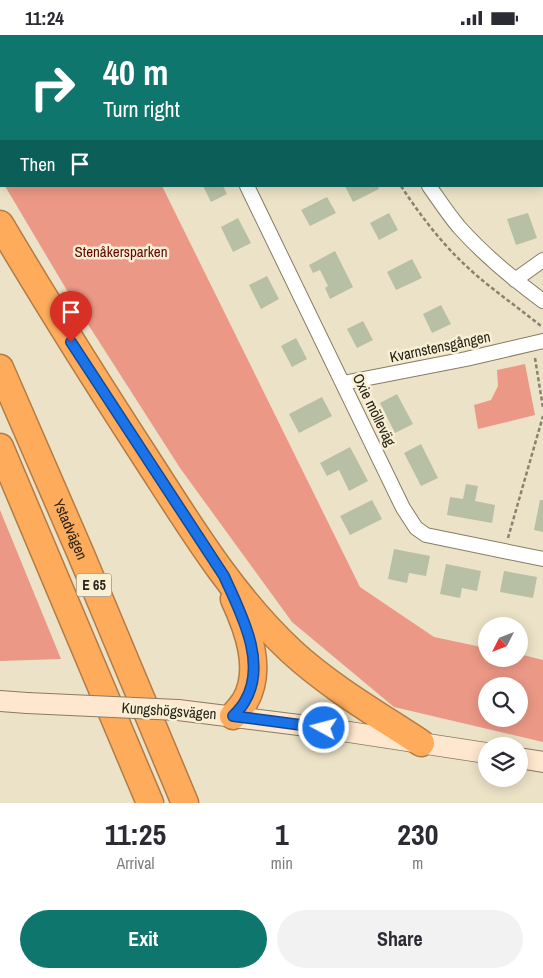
<!DOCTYPE html>
<meta charset="utf-8">
<style>
:root{--surface:#fff;--page:#f2f2f3;--text:#2b2b33;--muted:#7c7c81;--accent:#0f766e}
body{margin:0;font-family:"Archivo Narrow",sans-serif;background:var(--page);color:var(--text);height:100vh;display:flex;flex-direction:column;font-size:19px;white-space:nowrap}
*{box-sizing:border-box;margin:0}
p{font-size:16px;color:var(--muted)}
.icon{flex:none;width:28px;height:28px;fill:none;stroke:currentColor;stroke-width:2;stroke-linecap:round;stroke-linejoin:round}
.map{position:relative;height:768px;overflow:hidden}
.details{display:flex;flex-direction:column;background:var(--surface);flex:1}
.details>*{flex:none}
.top-card{position:absolute;left:0px;top:0px;width:544px;height:152px;box-shadow:0 2px 12px #0003;background:#0f766e;color:#fff;overflow:hidden}
.needle{width:32px;rotate:228deg}
.controls{position:absolute;left:478px;top:582px;display:grid;gap:10px}
.controls a{display:grid;place-items:center;width:50px;height:50px;border-radius:50%;background:var(--surface);box-shadow:0 2px 12px #0003;font-size:25px}
.pin{position:absolute;display:grid;place-items:center;width:42px;height:42px;color:#fff;margin:-51px -21px;border-radius:50% 50% 50% 0;rotate:-45deg;box-shadow:0 0 5px #0007}
.pin .icon{rotate:45deg}
.me{position:absolute;width:55px;margin:-28px;rotate:277deg;stroke-linejoin:round;filter:drop-shadow(0 0 4px #0008)}
.turn{display:flex;align-items:center;gap:18px;height:105px;padding:0 20px;font-size:22px}
.turn .icon{width:65px;height:65px;stroke-width:2.5}
.turn b{display:block;font-size:35px;line-height:42px}
.then{display:flex;align-items:center;height:48px;padding:0 20px;background:#0003;gap:10px;font-size:19px}
.eta{display:flex;justify-content:space-evenly;align-items:center;height:85px;text-align:center}
.eta b{font-size:30px;font-weight:700;line-height:35px}
.button{display:flex;gap:10px;margin-top:auto;padding:10px 20px}
.button a{flex:1;height:58px;border-radius:30px;background:var(--accent);color:#fff;font-size:20px;font-weight:700;line-height:58px;text-align:center}
.button a+a{background:var(--page);color:var(--text)}
.status{display:flex;justify-content:space-between;align-items:center;height:35px;padding:0 25px;background:var(--surface);direction:ltr}
.status svg{height:14px;fill:currentColor}
.map>svg:first-child{display:block}
.green{fill:#ec9886;fill-rule:evenodd}
.building{fill:#b7bfa4}
.lines{fill:none;stroke-linecap:round;stroke-linejoin:round}
.street-casing{stroke:#857d64;stroke-width:16}
.secondary-casing{stroke:#857d64;stroke-width:22}
.highway-casing{stroke:#b37c45;stroke-width:29}
.path{stroke:#898270;stroke-width:2.5;stroke-dasharray:4 2.5;stroke-linecap:butt}
.street{stroke:#fff;stroke-width:14}
.secondary{stroke:#ffe6ce;stroke-width:20}
.highway{stroke:#ffab5c;stroke-width:26}
.secondary-bridge-casing{stroke:#857d64;stroke-width:22;stroke-linecap:butt}
.secondary-bridge{stroke:#ffe6ce;stroke-width:20}
.route-casing{stroke:#114b97;stroke-width:12}
.route{stroke:#1a73e8;stroke-width:9}
.labels{text-anchor:middle;stroke-width:5;stroke-linejoin:round;paint-order:stroke}
.shield{fill:#f9efd4;stroke:#666152;stroke-width:1}
.shield-label{font-size:14px;font-weight:bold;fill:#27241a}
.park-label{font-size:15px;fill:#620800;stroke:#f9efd4}
.street-label{font-size:15px;fill:#27241a;stroke:#f9efd4}
</style>
<div class="status"><b>11:24</b><svg viewBox="0 0 49 12"><path d="M0 12V9h3v3zM5 12V6h3v6zM10 12V3h3v9zM15 12V0h3v12zM26 1h20v11H26zM47 4h2v5h-2z"/></svg></div>
<div class="map">
<svg width="543" height="768" viewBox="0 0 543 768">
<rect width="100%" height="100%" fill="#ece2c7"/>
<path class="green" d="M0,0L88,1H1V145Z
M5,151H162L360,552L434,602L486,613V624H519V619L543,625V707L394,672L292,587L180,433L75,269ZM486,651H519V684H486Z
M525,329L535,380L478,394L474,370L491,365L498,351L497,335Z
M0,475L61,624L0,626Z"/>
<path class="building" d="M203,151H223L227,159L211,167Z
M345,151H378L379,154L353,167Z
M327,162L336,178L310,191L301,175Z
M389,178L398,195L379,205L370,188Z
M528,178L537,203L516,210L507,184Z
M238,183L251,208L233,217L221,192Z
M335,216L353,252L330,264L325,253L328,251L320,235L313,238L309,230Z
M412,224L422,243L396,255L387,237Z
M267,241L279,264L261,274L249,250Z
M441,270L451,289L432,298L423,279Z
M363,286L373,305L357,313L347,294Z
M296,303L307,324L292,332L281,311Z
M397,359L413,389L395,398L380,368Z
M322,362L332,381L299,398L289,379Z
M421,409L438,443L421,451L404,418Z
M350,412L368,446L349,456L339,435L327,441L320,428Z
M466,449L478,451L475,466L495,470L492,488L447,480L450,462L463,464Z
M372,465L382,484L350,500L340,481Z
M540,465H543V497L534,495Z
M394,514L430,521L426,541L409,538L407,548L388,544Z
M446,529L481,536L477,556L462,553L460,563L440,559Z
M504,536L537,542L533,563L500,557Z"/>
<g class="lines">
<g class="street-casing">
<path id="street" d="M173,0V1
M348,0L349,1
M542,45H543
M247,151L403,473L416,493L426,500L543,524
M429,151C439,165 448,179 459,192C484,220 513,244 543,266
M515,245L543,225
M343,348L466,324L543,306"/>
</g>
<g class="secondary-casing">
<path id="secondary" d="M0,666L27,668
M178,675L323,693L486,718
M519,723L543,727"/>
</g>
<g class="highway-casing">
<g id="highway">
<path d="M0,189C47,268 96,346 146,423C190,491 232,561 291,616C330,652 377,679 421,708"/>
<path id="s1" d="M0,333L80,517L185,768"/>
<path d="M0,412L150,768"/>
<path d="M233,681C237,676 242,671 245,666C263,635 248,594 234,564"/>
</g>
</g>
<path class="path" d="M322,0L323,1
M401,151C418,177 439,205 461,226C485,250 514,269 541,291
M535,323L543,373
M508,503L543,381"/>
<use href="#street" class="street"/>
<use href="#secondary" class="secondary"/>
<use href="#highway" class="highway"/>
<g class="secondary-bridge-casing">
<path id="secondary-bridge" d="M27,668L178,675"/>
</g>
<use href="#secondary-bridge" class="secondary-bridge"/>
</g>
<g class="lines">
<g class="route-casing">
<path id="route" d="M71,307L224,541C240,577 268,627 245,666C242,672 237,677 233,681L324,693"/>
</g>
<use href="#route" class="route"/>
</g>
<g class="labels">
<rect class="shield" x="76.5" y="538.5" width="35" height="23" rx="4"/>
<g class="shield-label">
<text x="94" y="555">E 65</text>
</g>
<g class="park-label">
<text x="121" y="222">Stenåkersparken</text>
</g>
<g class="street-label">
<text transform="translate(440 312) rotate(-12)" y="5">Kvarnstensgången</text>
<text transform="translate(374 375) rotate(64)" y="5">Oxie mölleväg</text>
<text dy="5" stroke="none"><textPath href="#s1" startOffset="176">Ystadvägen</textPath></text>
<text transform="translate(169 676) rotate(4)" y="5">Kungshögsvägen</text>
</g>
</g>
</svg>
<div class="controls">
<a><svg class="needle" viewBox="-14 -14 28 28"><path d="M0-13l5 13h-10z" fill="#e53935"/><path d="M0 13l5-13h-10z" fill="#7c7c81"/></svg></a>
<a><svg class="icon" aria-label="search" viewBox="0 0 24 24"><circle cx="10" cy="10" r="6"/><path d="M15 15l6 6"/></svg></a>
<a><svg class="icon" aria-label="layers" viewBox="0 0 24 24"><path d="M12 4l9 5-9 5-9-5zM3 14l9 5 9-5"/></svg></a>
</div>
<div class="pin" style="left:71px;top:307px;background:#d93025"><svg class="icon" aria-label="arrive" viewBox="0 0 24 24"><path d="M6 21V4h12l-3 4 3 4H6"/></svg></div>
<svg class="me" style="left:324px;top:693px" viewBox="-20 -20 40 40"><circle r="17" fill="#1a73e8" stroke="#fff" stroke-width="3"/><path d="M0-11L8 9 0 5-8 9z" fill="#fff"/></svg>
<div class="top-card">
<div class="turn"><svg class="icon" aria-label="right" viewBox="0 0 24 24"><path d="M7 20v-9h11M14 6l5 5-5 5"/></svg><div><b>40 m</b>Turn right</div></div>
<div class="then">Then<svg class="icon" aria-label="arrive" viewBox="0 0 24 24"><path d="M6 21V4h12l-3 4 3 4H6"/></svg></div>
</div>
</div>
<section class="details">
<div class="eta">
<div><b>11:25</b><p>Arrival</p></div>
<div><b>1</b><p>min</p></div>
<div><b>230</b><p>m</p></div>
</div>
<div class="button"><a>Exit</a><a>Share</a></div>
</section>
